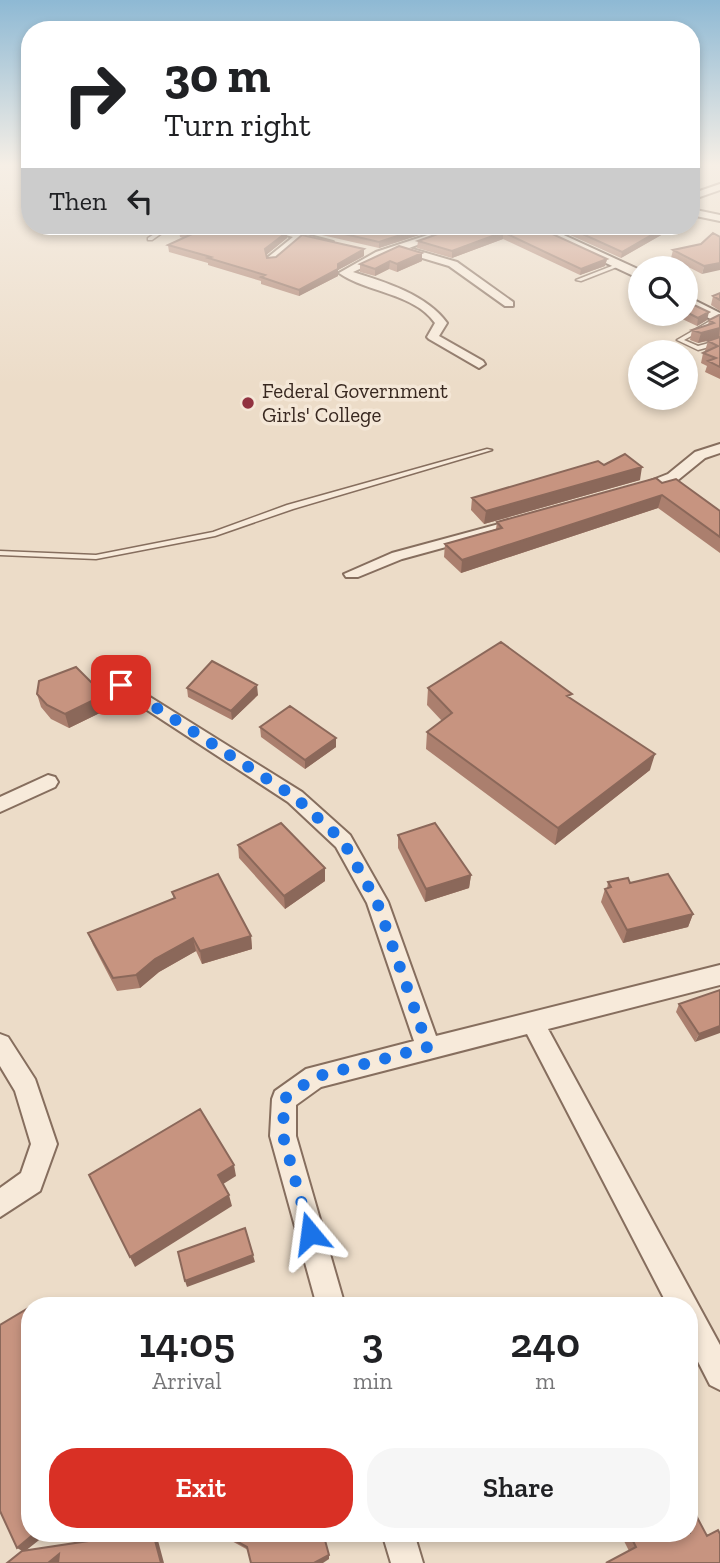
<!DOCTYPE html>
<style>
:root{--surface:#fff;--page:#f6f6f6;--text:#202124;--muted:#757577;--accent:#d93025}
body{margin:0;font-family:"Zilla Slab",serif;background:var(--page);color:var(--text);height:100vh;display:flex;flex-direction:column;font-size:26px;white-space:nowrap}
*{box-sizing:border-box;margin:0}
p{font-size:23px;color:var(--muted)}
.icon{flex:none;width:38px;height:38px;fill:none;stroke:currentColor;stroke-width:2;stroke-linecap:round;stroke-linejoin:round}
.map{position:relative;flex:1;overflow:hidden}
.side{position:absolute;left:21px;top:1297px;width:677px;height:245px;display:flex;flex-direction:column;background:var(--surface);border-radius:28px;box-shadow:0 4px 10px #0003}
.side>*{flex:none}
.hud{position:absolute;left:21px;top:21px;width:679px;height:214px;border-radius:28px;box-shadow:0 4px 10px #0003;background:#fff;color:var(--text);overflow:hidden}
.controls{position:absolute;left:628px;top:256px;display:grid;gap:14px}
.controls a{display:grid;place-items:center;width:70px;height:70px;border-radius:50%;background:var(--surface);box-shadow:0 4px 10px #0003;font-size:35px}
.pin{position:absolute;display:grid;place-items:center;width:60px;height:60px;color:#fff;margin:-30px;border-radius:14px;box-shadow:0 4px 10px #0006}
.me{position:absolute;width:77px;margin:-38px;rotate:344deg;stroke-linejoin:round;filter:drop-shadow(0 0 5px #0008)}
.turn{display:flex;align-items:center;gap:24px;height:147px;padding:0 28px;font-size:32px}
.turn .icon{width:91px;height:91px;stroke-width:2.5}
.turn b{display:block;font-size:49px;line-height:60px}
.then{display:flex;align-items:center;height:66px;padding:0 28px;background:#0003;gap:14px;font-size:26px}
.eta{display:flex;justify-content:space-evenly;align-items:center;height:119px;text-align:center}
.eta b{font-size:42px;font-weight:600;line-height:49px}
.cta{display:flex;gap:14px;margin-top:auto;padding:14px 28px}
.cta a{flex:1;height:80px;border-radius:28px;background:var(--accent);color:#fff;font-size:28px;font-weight:600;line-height:80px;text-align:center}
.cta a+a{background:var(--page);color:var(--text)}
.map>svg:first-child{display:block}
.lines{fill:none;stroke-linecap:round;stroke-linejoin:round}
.lane-casing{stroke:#866e5e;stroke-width:3}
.street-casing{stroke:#866e5e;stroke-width:4}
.secondary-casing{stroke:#684f41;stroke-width:4}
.lane{fill:#f7eada;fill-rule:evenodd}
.street{fill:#f7eada;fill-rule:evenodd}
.secondary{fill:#f7eada;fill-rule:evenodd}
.wall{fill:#ab7f6e}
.shaded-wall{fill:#8b685a}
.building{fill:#c79480;stroke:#8b685a;stroke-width:2}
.route{stroke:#1a73e8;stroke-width:12;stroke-dasharray:0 21.6}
.poi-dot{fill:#913240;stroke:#f4e7d7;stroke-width:2.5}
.labels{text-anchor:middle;stroke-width:7;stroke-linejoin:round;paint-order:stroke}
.far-poi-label{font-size:21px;fill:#382820;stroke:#f4e7d7;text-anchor:start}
</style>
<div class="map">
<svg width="720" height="1563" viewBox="0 0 720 1563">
<rect width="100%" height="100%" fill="#ecdcc8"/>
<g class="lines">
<g class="lane-casing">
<path id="lane" d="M167,226H172L152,240H148V238Z
M617,264L622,265L581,281L576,280Z
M717,317H720V320L684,340L698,346L720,340V344L698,350L677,340Z
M487,449L492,450L293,509L215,536L96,559L0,555V551L96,555L213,532L287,505Z"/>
</g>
<g class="street-casing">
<path id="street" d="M691,166H701L691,171Z
M720,184V190L691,200V194Z
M691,209L720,215V221L691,215Z
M255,226H271L333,242L328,245L302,239L271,263L266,260L267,258L293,237Z
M455,226H469L409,248L457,262L513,302V306H505L449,266L399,251L353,272C385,282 427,295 447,323L439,336L483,361L485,364L479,368L429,339L427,337L435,323C414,293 365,292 339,273L376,252Z
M720,444V453L705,458L678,480L637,493L630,489L668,474L695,452Z
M521,518L526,519L528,522L526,525L402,559L358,577H346L344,574L392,553Z
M121,679L302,792L350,835L388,902L436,1036L720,965V985L548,1029L720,1345V1390L710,1385L690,1346V1306H668L527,1034L321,1087L296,1105V1136L345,1306H317L270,1136L272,1099L275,1091L306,1069L414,1041L367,903L336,847L288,802L115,689L112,685Z
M48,775L55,777L58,782L55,787L0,812V797Z
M0,1034L8,1037L35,1079L57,1144L40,1191L0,1217V1188L21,1173L31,1144L15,1091L0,1066Z
M382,1533H414L423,1563H391Z"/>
</g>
<g class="secondary-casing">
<path id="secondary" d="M527,226H544L640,270V279Z
M686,296L720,313V324L686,306Z"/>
</g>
<use href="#lane" class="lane"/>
<use href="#street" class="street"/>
<use href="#secondary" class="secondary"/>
</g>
<path class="wall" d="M282,226H447L379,248Z
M535,226L607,259L605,266L580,275L503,239L452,258L417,248L418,241Z
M550,226H677L621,258Z
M179,231L287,232V238L266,255L267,258L364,249V256L338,270V276L299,296L261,284V281L208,265V263L169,252L168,245L183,238L180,237Z
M713,233L702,274L671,258L673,250L701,244Z
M399,246L422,261L397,272L389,269L375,276L360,272V264Z
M720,293V311L711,305L713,296Z
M686,307L707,320L697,326L678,317L679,313H686Z
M720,315V379L705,372L707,366L701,363L703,353L707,351H705L708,341L698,343L690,340L692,330L708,325L709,320Z
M604,465L640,480L484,524L471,510L472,498Z
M662,483L720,511V553L658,508L461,573L444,557L445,544L496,529L497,522Z
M187,688L258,695L232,720L188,697Z
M428,688L571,698L650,770L555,845L426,749L427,732L442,721L427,705Z
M37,694L104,695L108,709L69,728L51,719L41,707Z
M260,727L336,747L305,769L261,737Z
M398,835L471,875L469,888L425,902L398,848Z
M238,845L325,868V881L285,909L239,858Z
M608,882L630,883L693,914L688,927L623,943L601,902L605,889H607Z
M172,892L251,936L252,949L202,964L196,951L159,972L140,988L117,991L93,945L88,933L174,898Z
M720,991L695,1042L676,1012L679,1004Z
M620,1533H690L707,1536L629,1551Z
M225,1535L329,1559L248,1550L228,1539Z"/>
<path class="shaded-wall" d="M428,226H447L379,248V242Z
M667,226H677L621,258L622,252Z
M287,232V238L265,256V249Z
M503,232V239L452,258V251Z
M364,249V256L338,270V276L299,296V290L338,264Z
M422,253V261L397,272V264Z
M607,259L605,266L580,275L581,269Z
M390,261L389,269L375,276V269Z
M720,263V270L702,274L704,266Z
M709,312L707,320L697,326L698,318Z
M720,328L719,337L698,343L701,333Z
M642,467L640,480L484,524L486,511Z
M662,495L658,508L461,573L462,560Z
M257,685L258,695L232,720L231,711Z
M104,695L108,709L69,728L65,714Z
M336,738V747L305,769V760Z
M655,754L650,770L555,845L558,828Z
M325,868V881L285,909L284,896Z
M471,875L469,888L425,902L426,889Z
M693,914L688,927L623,943L627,930Z
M251,936L252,949L202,964L200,951Z
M193,938L196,951L159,972L140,988L136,975L155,959Z
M720,1026V1033L695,1042L699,1034Z
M234,1165L236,1176L220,1186L218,1175Z
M229,1195L232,1206L135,1267L130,1257Z
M253,1255L255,1262L187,1287L185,1281Z
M35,1533H48L24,1552L17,1548Z
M153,1533H156L164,1563H161Z
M59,1554L60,1563H48Z
M329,1555V1559L323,1563H314Z"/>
<path class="building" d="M185,226H267L287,232L265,249L267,258L276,257L302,235L364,249L338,264V269L299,290L261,277L265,275L208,258L211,257L168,245L192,234L179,231Z
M310,226H428L379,242Z
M460,226H535L607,259L581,269L503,232L452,251L418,241Z
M565,226H667L622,252Z
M713,233L720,237V263L704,266L673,250L701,244Z
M399,246L422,253L397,264L390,261L375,269L360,264Z
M720,293V300L713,296Z
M694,305L709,312L698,318L686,312V307Z
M719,315H720V328L701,333L692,330L714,323L709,320Z
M720,337V367L708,361L716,358L703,353L718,346L708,341Z
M625,454L642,467L486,511L472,498L598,461L604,465Z
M656,478L662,483L676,479L720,511V537L662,495L462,560L445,544L502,528L497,522Z
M501,642L572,694L567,696L655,754L558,828L427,732L452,713L428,688Z
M212,661L257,685L231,711L187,688Z
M76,667L104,695L65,714L47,705L37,694L39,681Z
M290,706L336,738L305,760L260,727Z
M281,823L325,868L284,896L238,845Z
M435,823L471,875L426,889L398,835Z
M218,874L251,936L200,951L193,938L155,959L136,975L113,978L88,933L175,898L172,892Z
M668,874L693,914L627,930L605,889L611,887L608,882L628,878L630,883Z
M720,990V1026L699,1034L679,1004Z
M200,1109L234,1165L218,1175L229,1195L130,1257L89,1175Z
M245,1228L253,1255L185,1281L178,1252Z
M30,1307V1533H35L17,1548L0,1511V1325Z
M690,1504L707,1536L718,1530L720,1534V1563H606L636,1547L629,1533H690Z
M89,1533H153L161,1563H58L59,1554L48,1563H7L22,1551L88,1541Z
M225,1533H323L329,1555L314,1563H251L247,1547L225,1535Z"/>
<linearGradient id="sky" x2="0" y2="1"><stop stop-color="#8eb9d4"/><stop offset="0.43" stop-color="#f6efe6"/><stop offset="1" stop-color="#f6efe6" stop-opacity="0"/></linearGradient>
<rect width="720" height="384" fill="url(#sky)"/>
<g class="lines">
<path class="route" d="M121,685L295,797L343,841L377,902L428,1047L315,1077L284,1099L283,1136L310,1233"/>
</g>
<circle class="poi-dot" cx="248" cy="403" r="7"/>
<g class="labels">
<g class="far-poi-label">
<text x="262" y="398">Federal Government<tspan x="262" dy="24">Girls' College</tspan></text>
</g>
</g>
</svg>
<div class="controls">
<a><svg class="icon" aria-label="search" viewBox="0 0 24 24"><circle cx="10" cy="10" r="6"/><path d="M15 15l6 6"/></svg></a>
<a><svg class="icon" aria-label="layers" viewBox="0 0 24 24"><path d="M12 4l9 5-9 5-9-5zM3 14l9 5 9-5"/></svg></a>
</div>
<div class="pin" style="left:121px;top:685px;background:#d93025"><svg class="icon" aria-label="arrive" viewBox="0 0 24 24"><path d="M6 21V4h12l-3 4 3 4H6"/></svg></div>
<svg class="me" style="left:310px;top:1233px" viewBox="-20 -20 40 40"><path d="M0-17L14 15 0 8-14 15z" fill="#1a73e8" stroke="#fff" stroke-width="4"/></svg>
<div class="hud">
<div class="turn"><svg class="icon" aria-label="right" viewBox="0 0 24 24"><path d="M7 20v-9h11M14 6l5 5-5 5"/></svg><div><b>30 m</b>Turn right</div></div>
<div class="then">Then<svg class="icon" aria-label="left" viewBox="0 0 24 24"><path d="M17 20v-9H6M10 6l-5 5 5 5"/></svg></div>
</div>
<section class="side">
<div class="eta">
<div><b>14:05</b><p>Arrival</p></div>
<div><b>3</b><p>min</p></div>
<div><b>240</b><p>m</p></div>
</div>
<div class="cta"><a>Exit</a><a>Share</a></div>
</section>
</div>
